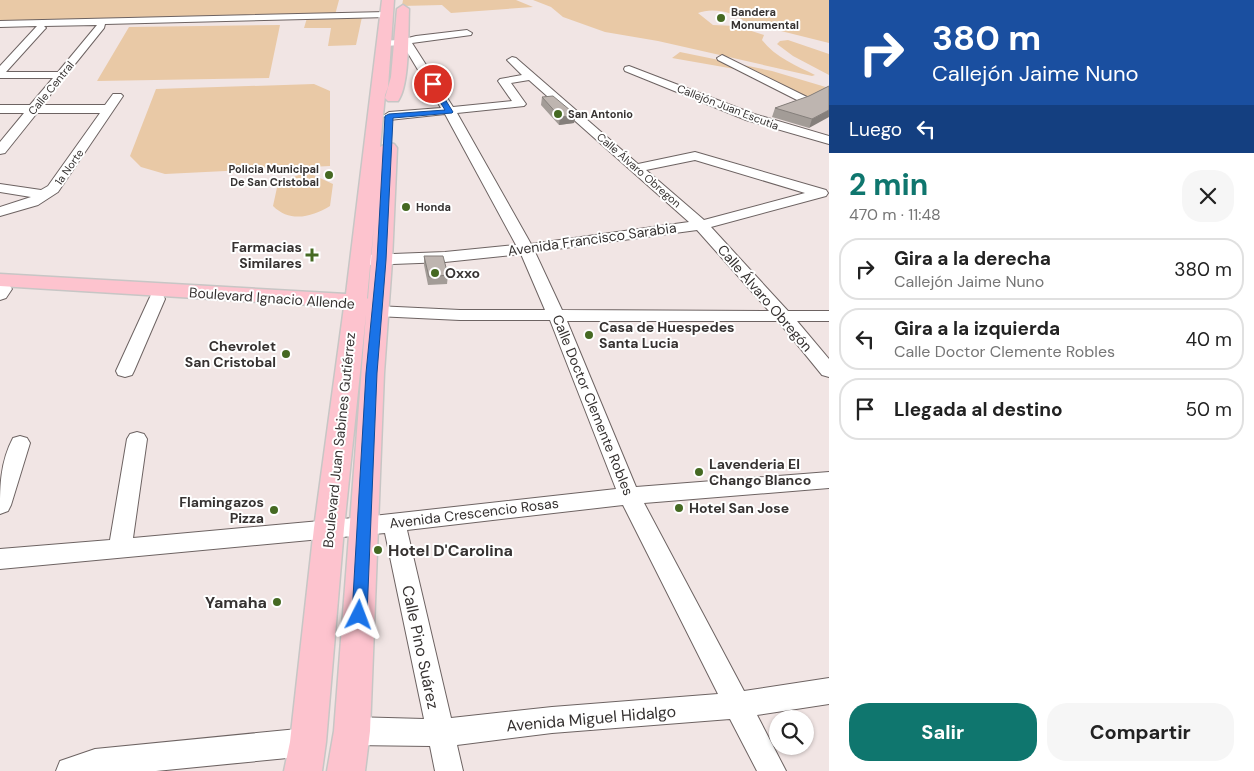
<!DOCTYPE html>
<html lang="es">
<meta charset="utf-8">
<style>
:root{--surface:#fff;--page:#f6f6f6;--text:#222;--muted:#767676;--line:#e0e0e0;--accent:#0f766e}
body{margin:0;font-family:"DM Sans",sans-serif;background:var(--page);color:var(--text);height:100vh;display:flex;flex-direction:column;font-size:19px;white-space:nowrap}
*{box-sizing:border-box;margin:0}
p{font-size:16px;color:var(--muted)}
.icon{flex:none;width:28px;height:28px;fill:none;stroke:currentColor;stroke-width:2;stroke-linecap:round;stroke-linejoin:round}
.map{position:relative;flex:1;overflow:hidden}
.details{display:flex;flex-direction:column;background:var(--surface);width:425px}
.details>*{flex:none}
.guide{background:#1a4fa0;color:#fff;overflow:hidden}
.buttons{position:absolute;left:769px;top:710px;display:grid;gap:10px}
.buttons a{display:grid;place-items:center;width:45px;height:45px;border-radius:50%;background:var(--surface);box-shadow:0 1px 4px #0004;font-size:25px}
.pin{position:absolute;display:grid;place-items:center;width:42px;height:42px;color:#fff;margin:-21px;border:2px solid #fff;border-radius:50%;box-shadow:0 1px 5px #0007}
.me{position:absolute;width:55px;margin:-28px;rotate:3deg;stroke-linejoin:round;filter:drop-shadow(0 0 4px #0008)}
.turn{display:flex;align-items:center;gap:18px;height:105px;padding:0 20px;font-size:22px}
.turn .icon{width:65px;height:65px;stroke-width:2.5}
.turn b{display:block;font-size:35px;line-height:42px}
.then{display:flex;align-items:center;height:48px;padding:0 20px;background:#0003;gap:10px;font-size:19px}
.round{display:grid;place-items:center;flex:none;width:52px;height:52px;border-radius:20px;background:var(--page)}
.overview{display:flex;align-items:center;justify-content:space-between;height:85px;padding:0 20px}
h1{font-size:30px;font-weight:700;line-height:38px;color:var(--accent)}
.button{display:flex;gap:10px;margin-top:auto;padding:10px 20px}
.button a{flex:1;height:58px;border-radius:20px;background:var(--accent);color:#fff;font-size:20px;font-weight:700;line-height:58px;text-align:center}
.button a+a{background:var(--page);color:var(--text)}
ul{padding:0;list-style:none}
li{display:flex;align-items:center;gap:15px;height:62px;margin:0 10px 8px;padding:0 10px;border:2px solid var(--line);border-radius:20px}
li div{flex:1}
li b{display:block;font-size:19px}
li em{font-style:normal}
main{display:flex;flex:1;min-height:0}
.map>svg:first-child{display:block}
.green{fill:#e9c9a6}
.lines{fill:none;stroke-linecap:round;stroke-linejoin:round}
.minor-casing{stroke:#6d6362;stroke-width:2}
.major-casing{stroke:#c7c6c5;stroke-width:3}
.minor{fill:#fff;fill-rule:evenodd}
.major{fill:#fdc3ce;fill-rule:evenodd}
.wall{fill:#a39c97}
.shaded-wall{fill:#857f7b}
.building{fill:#beb5b0;stroke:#857f7b}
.route{fill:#1a73e8;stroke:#114b97}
.poi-dot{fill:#456922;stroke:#fff;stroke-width:2}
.labels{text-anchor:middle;stroke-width:4;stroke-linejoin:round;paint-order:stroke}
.far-poi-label{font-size:11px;font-weight:bold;fill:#363231;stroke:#fff;text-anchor:start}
.far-street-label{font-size:11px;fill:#363231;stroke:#fff}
.street-label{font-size:14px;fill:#363231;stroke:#fff}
.poi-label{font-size:14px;font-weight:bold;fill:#363231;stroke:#fff;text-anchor:start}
.near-poi-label{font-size:16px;font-weight:bold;fill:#363231;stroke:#fff;text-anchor:start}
.near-street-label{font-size:16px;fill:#363231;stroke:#fff}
</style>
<main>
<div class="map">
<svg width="829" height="771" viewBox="0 0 829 771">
<rect width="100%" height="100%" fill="#f1e5e4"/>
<path class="green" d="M0,0H339L335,15L0,23Z
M403,0H516L533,7L451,13L442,5L402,6Z
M533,0H829V43L745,22C735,12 712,7 698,13L713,25L736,26L764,35L762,40C775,57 797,66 815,75L812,76L658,41L605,32L563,17L551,7Z
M362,17L356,45L328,46L331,28H304L307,18Z
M280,25L269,78L97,81L129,27Z
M788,40L829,54V75L793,56L777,44L780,41Z
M680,52L772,71L829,88L805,98L752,72L672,58Z
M314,84L330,91V166L165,174L141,167L130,156L156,89Z
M304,173H309L333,184L330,206C312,217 290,223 273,206L278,183Z"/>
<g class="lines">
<g class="minor-casing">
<path id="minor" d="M386,12L391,15L389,17L105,24L104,28L42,105H105L113,94H121L123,96L58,192L38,205L0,216V207L31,197L0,192V184L41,190L48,186L100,113H37L5,153L0,154V142L24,113H0V105H30L53,78H0V66L37,26L0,27V21ZM97,25L58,72H6L44,30L46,28L44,26Z
M467,30L472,33L471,35L412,43L453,107L512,101L498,81L500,79L522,75L507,60L512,57L516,58L638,164L695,152L826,190L828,193L826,196L711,227L788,311H829V321H797L829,359V377L822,375L778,321H567L636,487L829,472V488L644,503L744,691L829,678V704L757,715L786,771H757L730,719L552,733L457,745L463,771H435L430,746L352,745L342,741L338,731L342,721L352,717L424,719L385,533L0,569V549L110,540L127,439L130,434L137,432L144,434L147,439L133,538L364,517L616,489L550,320H460L376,316L370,315L368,311L370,307L376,306L460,310H545L521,254L445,262L367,265L361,263L359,260L361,257L367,255L445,252L516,245L445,114L389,120L383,116L389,112L441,108L403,45L383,46L378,43L379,41L400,40L416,36ZM529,80L689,222L531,244L457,113L524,106L526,104L511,83ZM695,160L805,193L704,220L646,170ZM697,230L769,311L562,310L535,252ZM623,505L718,694L552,707L451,718L407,530Z
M722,55L809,98L811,100L805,103L801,102L718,60L717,58Z
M629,66L754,114L829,136V144L746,120L625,71L624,69L625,67Z
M4,284L10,286L12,289L6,298L0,300V285Z
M157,294L163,295L165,299L134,371L132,375L125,377L118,375L116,371L149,299L151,295Z
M20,436L27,438L30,443L11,505L8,511L0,514C0,486 0,463 13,438Z
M308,728L318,732L322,742L318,752L308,756L156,771H56L60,761L95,749Z"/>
</g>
<g class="major-casing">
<path id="major" d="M382,0H394L388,87L385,95L380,147L388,143L394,144L397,148L392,261L384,373L370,731L365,771H327L334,731L366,314L344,528L326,742L322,771H284L290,742L314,528L344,307L0,286V274L346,294ZM374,224L368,299L367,298Z
M403,5L409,9C408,30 410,85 398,101H388L385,98L391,77L397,9Z"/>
</g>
<use href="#minor" class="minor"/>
<use href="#major" class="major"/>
</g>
<path class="wall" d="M829,86L809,128L772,117L775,108L809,96Z
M542,97L576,115L574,123L559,125L541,105Z
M424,256L448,275L447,284L428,285L424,265Z"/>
<path class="shaded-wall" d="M829,110V117L809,128L812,119Z
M576,115L574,123L559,125L560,117Z"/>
<path class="building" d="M829,86V110L812,119L775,108L809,96Z
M553,96L576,115L560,117L542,97Z
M424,256H443L448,275L429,277Z"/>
<path class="route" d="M430,83H435L453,112L452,113L393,118L386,260L377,373L367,615L365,620L359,622L354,620L352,615L366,373L377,260L385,116L389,114L445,110L429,84Z"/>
<g class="poi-dot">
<circle cx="721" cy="18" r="5"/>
<circle cx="558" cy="114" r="5"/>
<circle cx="329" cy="175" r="5"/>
<circle cx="406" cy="207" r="5"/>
<path d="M309.5 247.5h5v5h5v5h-5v5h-5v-5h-5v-5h5z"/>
<circle cx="435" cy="273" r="5"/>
<circle cx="589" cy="335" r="5"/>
<circle cx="286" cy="354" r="5"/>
<circle cx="699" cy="472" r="5"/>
<circle cx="679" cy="508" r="5"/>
<circle cx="274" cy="510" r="5"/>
<circle cx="378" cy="550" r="5"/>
<circle cx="277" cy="602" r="5"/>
</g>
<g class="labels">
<g class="far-poi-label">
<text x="731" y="16">Bandera<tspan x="731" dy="13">Monumental</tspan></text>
<text x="568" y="118">San Antonio</text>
<text x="319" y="173" text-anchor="end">Policia Municipal<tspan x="319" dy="13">De San Cristobal</tspan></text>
<text x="416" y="211">Honda</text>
</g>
<g class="far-street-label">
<text transform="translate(51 88) rotate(-51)" y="4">Calle Central</text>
<text transform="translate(728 107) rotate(21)" y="4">Callejón Juan Escutia</text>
<text transform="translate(69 167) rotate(-55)" y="4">1a Norte</text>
<text transform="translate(639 170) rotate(41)" y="4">Calle Álvaro Obregon</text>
</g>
<g class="street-label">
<text transform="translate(592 239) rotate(-8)" y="5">Avenida Francisco Sarabia</text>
<text transform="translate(272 298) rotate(4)" y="5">Boulevard Ignacio Allende</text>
<text transform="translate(765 298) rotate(49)" y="5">Calle Álvaro Obregón</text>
<text transform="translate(593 405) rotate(68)" y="5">Calle Doctor Clemente Robles</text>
<text transform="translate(339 440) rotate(-84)" y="5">Boulevard Juan Sabines Gutiérrez</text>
<text transform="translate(474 513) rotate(-7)" y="5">Avenida Crescencio Rosas</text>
</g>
<g class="poi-label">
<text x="302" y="252" text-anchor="end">Farmacias<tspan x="302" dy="16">Similares</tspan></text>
<text x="445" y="278">Oxxo</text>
<text x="599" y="332">Casa de Huespedes<tspan x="599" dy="16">Santa Lucia</tspan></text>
<text x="276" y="351" text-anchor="end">Chevrolet<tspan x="276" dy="16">San Cristobal</tspan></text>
<text x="709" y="469">Lavenderia El<tspan x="709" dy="16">Chango Blanco</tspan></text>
<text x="264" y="507" text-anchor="end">Flamingazos<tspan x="264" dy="16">Pizza</tspan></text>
<text x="689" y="513">Hotel San Jose</text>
</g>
<g class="near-poi-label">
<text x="388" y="556">Hotel D'Carolina</text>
<text x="267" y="608" text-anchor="end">Yamaha</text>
</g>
<g class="near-street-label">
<text transform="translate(421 647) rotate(78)" y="6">Calle Pino Suárez</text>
<text transform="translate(591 718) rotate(-5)" y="6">Avenida Miguel Hidalgo</text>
</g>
</g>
</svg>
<div class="buttons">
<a><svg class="icon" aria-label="search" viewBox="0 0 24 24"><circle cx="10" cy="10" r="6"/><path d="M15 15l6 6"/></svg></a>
</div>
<div class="pin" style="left:433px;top:84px;background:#d93025"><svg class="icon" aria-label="arrive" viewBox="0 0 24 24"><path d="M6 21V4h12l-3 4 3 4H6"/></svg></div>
<svg class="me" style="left:359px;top:615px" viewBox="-20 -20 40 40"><path d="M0-17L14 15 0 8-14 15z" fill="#1a73e8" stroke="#fff" stroke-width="4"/></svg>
</div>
<section class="details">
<div class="guide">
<div class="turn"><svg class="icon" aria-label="right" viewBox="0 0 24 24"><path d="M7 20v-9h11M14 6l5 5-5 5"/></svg><div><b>380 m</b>Callejón Jaime Nuno</div></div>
<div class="then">Luego<svg class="icon" aria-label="left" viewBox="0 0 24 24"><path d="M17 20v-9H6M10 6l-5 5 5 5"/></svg></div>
</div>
<div class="overview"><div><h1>2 min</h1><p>470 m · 11:48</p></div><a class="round"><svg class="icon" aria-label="close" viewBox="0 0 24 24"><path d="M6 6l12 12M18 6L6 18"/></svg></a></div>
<ul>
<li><svg class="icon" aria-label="right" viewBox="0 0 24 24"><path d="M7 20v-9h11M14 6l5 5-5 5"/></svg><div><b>Gira a la derecha</b><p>Callejón Jaime Nuno</p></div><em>380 m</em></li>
<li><svg class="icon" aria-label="left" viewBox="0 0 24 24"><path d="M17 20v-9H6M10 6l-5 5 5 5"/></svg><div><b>Gira a la izquierda</b><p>Calle Doctor Clemente Robles</p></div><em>40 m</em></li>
<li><svg class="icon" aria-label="arrive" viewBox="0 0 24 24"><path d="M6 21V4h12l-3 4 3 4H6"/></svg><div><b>Llegada al destino</b></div><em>50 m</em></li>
</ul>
<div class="button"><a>Salir</a><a>Compartir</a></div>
</section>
</main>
